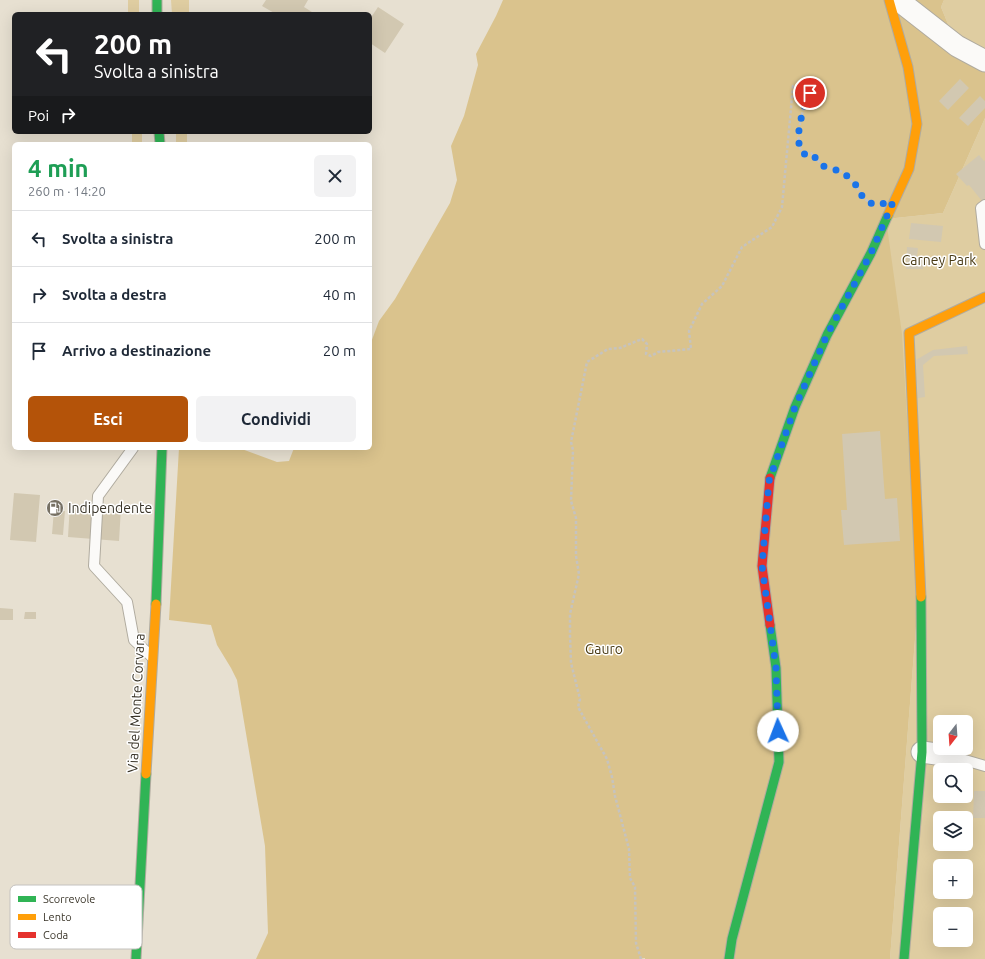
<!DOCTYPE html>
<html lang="it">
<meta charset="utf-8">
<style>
:root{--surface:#fff;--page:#f2f2f3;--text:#1f2937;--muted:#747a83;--line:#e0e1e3;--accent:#b45309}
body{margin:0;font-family:Ubuntu,sans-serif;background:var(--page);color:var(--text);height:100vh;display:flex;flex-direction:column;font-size:15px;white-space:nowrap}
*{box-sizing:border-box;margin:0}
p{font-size:13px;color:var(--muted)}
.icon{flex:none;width:22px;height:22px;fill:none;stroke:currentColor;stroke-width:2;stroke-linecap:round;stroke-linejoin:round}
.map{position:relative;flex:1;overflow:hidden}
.details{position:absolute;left:12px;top:142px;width:360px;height:308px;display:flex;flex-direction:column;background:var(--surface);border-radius:6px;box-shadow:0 4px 16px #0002}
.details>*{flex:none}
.hud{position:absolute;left:12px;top:12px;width:360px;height:122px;border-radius:6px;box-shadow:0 4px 16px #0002;background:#202124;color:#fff;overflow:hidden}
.needle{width:26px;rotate:197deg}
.tools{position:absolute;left:933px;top:715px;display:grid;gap:8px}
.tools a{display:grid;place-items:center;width:40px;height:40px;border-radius:6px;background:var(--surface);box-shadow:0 4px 16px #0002;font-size:20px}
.pin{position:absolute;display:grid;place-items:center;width:34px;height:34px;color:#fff;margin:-17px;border:2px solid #fff;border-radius:50%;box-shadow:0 1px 4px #0007}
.me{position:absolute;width:44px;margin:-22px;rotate:358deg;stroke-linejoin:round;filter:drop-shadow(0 0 3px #0008)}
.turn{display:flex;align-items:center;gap:14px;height:84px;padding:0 16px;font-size:18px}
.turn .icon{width:52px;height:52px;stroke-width:2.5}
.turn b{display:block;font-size:28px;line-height:34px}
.then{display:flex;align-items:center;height:38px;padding:0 16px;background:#0003;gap:8px;font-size:15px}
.round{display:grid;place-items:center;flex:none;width:42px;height:42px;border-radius:6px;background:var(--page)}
.headline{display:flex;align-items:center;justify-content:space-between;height:68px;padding:0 16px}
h1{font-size:24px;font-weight:700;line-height:30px;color:#1e9e55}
.cta{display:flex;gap:8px;margin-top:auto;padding:8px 16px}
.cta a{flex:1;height:46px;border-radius:6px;background:var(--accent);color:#fff;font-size:16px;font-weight:700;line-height:46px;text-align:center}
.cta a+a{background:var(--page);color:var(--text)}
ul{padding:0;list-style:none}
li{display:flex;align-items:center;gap:12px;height:56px;padding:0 16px;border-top:1px solid var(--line)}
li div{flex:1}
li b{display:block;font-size:15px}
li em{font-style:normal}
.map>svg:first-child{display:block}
.green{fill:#dfcda1;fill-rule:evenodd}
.forest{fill:#dac38d}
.building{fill:#d2c8b1}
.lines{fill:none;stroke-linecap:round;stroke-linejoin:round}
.lane-casing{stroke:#b0ab9f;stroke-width:12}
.street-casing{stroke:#b0ab9f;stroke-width:23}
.fast-casing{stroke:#b0ab9f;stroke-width:11}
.slow-casing{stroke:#b0ab9f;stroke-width:11}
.jam-casing{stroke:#b0ab9f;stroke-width:11}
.path{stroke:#c6c3be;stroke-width:2.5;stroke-dasharray:3 2;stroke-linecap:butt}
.lane{stroke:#fbfaf8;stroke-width:10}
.street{stroke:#fbfaf8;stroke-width:21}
.fast{stroke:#30b455;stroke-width:9}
.slow{stroke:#ff9f0a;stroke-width:9}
.jam{stroke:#e5322d;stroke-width:9}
.route{stroke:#1a73e8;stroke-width:7;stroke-dasharray:0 12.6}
.labels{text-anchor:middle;stroke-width:3;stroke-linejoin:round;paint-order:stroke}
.park-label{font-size:14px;fill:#4a3b15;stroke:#fff}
.poi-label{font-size:14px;fill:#3a3529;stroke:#fff;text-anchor:start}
.street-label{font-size:14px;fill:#3a3529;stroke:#fff}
.key{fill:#fff;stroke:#c4c2bf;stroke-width:1}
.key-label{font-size:11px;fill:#3a3529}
</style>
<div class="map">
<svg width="985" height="959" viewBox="0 0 985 959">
<rect width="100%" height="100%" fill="#e7e0d1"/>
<path class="green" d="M128,0H139V14H128Z
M171,0H189V14H172Z
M944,0H985V61L957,46L941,7Z
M985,118V959H890L918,601L886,219L943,213ZM940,722H966V748H940ZM940,770H966V796H940ZM940,818H966V844H940ZM940,866H966V892H940ZM940,914H966V940H940Z
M132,132H142V144H132Z
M176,132H187V144H176Z"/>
<path class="forest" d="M503,0H944L941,7L957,46L985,61V118L943,213L886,219L902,334L918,601L890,959H645V958L639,959H256L268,933L265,846L237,680L231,668L217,645L211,625L169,620L179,448H239L277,462L289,461L294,448H370V345L379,321L395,299L450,203L457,180L451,146L464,116L478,65L476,54L496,16Z"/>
<path class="building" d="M266,0H308L304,7L312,12L311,14H276L262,6Z
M378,7L404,24L385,53L370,43V32L372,29L370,28V19Z
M960,79L969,88L948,110L939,101Z
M980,96L985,101V108L968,126L959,118Z
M979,155L984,161L985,160V198L982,201L969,185L967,186L956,174Z
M911,223L943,226L941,242L909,239Z
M907,247L918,248L917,257H923V269H906Z
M967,346L968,354L934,356L923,365L925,397L918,398L916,360L933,350Z
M880,431L885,499L897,498L900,541L844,545L841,510H847L842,434Z
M14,493L40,495L36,542L10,540Z
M70,504L121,508L119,541L68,537Z
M54,510L65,511L63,535L52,534Z
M0,608L13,609V620H0Z
M25,612H36V619H24Z
M974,791H985V818H973Z"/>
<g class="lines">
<g class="lane-casing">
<path id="lane" d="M985,205L981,208L985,244
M133,448L98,496L94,566L127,602L134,640L152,657
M951,756L985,766"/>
</g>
<g class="street-casing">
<path id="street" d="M898,0L957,46L985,61
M922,752L951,756"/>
</g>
<g class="fast-casing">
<path id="fast" d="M157,0V14
M159,132L160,144
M770,478L795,407L827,335L871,253L888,215
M156,604L162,448
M136,959L146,774
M729,959L732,939L779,762L776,668L770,625
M904,959L922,752L921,597"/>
</g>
<g class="slow-casing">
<path id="slow" d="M888,215L909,169L917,124L908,67L889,0
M921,597L909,333L985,297
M146,774L156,604"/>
</g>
<g class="jam-casing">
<path id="jam" d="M770,478L762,566L770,625"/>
</g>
<path class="path" d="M641,959L636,943L635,887L630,878L629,849L615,796L612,777L607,759L578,707L580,699L571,663L570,636V614L579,574L576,556V518L571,501L573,450L571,442L587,362L608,349L620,348L642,339L647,344L646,354L651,356L658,352L691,349L689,331L702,304L722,286L742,247L772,227L782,207L793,86L810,89V93L807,96C803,112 792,142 804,154L811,153L823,166L843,172L857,187L863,198L871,203"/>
<use href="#lane" class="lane"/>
<use href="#street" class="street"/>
<use href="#fast" class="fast"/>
<use href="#slow" class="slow"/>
<use href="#jam" class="jam"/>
</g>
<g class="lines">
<path class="route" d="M778,731L776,668L762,566L769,481L795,407L827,335L871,253L893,202L874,205L863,198L858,187L843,172L823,166L811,153L804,154C792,142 803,112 807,96L810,93"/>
</g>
<defs>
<g id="fuel-disc" transform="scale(0.9)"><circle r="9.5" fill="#777164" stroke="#fff"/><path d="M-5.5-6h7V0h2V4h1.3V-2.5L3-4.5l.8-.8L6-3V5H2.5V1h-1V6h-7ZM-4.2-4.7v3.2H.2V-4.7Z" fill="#fff"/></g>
</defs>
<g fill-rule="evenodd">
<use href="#fuel-disc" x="55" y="508"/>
</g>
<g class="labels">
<g class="park-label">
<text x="939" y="265">Carney Park</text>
<text x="604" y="654">Gauro</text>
</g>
<g class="poi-label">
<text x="68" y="513">Indipendente</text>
</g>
<g class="street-label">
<text transform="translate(136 703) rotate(-87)" y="5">Via del Monte Corvara</text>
</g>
</g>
<rect x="10" y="885" width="132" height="64" rx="6" class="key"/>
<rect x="18" y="896" width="18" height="6" fill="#30b455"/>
<rect x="18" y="914" width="18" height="6" fill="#ff9f0a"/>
<rect x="18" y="932" width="18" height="6" fill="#e5322d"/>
<g class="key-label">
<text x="43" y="903">Scorrevole</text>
<text x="43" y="921">Lento</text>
<text x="43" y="939">Coda</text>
</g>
</svg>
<div class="tools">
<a><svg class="needle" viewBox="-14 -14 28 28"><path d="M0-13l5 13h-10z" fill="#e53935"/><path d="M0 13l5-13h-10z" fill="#747a83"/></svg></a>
<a><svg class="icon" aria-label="search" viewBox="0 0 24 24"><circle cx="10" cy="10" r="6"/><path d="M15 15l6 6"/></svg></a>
<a><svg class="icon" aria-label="layers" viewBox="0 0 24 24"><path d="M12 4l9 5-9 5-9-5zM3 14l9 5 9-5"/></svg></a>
<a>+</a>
<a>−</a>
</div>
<div class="pin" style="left:810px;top:93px;background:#d93025"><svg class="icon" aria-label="arrive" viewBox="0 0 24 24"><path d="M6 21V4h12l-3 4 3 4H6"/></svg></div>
<svg class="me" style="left:778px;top:731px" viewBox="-20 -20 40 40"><circle r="19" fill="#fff"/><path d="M0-13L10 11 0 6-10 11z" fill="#1a73e8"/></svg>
<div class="hud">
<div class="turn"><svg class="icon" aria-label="left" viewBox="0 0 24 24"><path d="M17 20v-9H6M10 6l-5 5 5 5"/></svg><div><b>200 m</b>Svolta a sinistra</div></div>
<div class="then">Poi<svg class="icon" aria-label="right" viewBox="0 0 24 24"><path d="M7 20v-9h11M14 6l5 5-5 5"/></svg></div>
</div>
<section class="details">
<div class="headline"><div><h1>4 min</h1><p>260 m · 14:20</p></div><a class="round"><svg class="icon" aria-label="close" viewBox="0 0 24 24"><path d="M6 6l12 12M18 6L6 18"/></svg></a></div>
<ul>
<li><svg class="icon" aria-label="left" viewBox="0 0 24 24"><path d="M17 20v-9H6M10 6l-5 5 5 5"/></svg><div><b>Svolta a sinistra</b></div><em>200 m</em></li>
<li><svg class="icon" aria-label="right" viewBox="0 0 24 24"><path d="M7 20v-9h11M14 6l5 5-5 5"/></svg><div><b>Svolta a destra</b></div><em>40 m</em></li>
<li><svg class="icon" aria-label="arrive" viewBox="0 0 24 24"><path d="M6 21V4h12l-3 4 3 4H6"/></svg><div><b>Arrivo a destinazione</b></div><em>20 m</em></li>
</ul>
<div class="cta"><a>Esci</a><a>Condividi</a></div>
</section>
</div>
